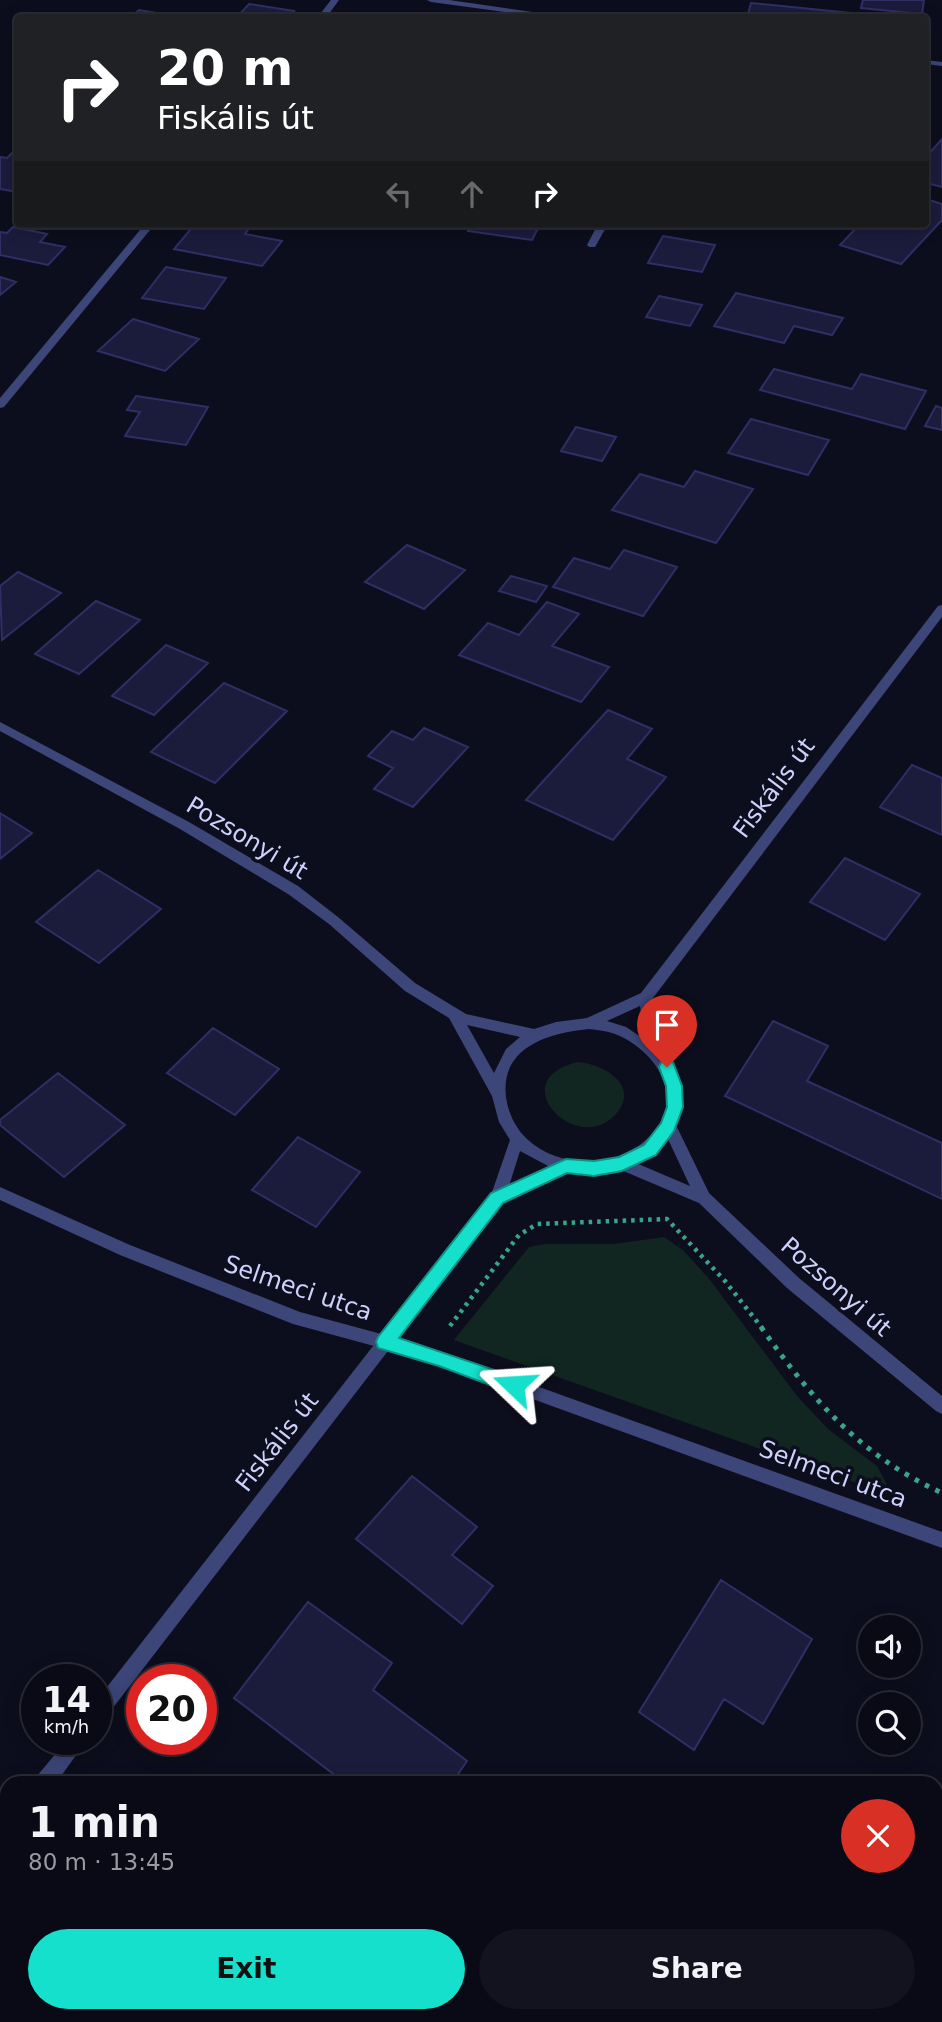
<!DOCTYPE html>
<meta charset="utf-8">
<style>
:root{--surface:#0a0a16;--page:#13131f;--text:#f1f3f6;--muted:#999aa1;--line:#2a2b35;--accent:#14e0cc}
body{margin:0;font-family:"DejaVu Sans",sans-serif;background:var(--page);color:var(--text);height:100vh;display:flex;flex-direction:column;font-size:26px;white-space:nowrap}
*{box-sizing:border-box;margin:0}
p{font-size:23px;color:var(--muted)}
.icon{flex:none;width:38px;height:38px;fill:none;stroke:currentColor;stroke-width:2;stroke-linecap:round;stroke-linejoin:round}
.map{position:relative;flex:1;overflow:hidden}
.details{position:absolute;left:0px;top:1776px;width:943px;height:247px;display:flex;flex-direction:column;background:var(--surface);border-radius:21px 21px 0 0;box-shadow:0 4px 18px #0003,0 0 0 2px var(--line)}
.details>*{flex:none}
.banner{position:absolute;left:14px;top:14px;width:915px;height:214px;border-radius:7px;box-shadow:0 4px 18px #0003,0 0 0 2px var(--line);background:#202124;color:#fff;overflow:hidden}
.controls{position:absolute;left:858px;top:1615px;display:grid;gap:14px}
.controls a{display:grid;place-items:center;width:63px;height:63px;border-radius:50%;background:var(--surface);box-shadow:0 4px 18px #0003,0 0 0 2px var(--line);font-size:35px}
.speed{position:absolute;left:21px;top:1664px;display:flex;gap:14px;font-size:35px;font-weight:700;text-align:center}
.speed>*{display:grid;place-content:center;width:91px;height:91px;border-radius:50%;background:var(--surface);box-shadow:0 4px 18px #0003,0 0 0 2px var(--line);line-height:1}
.speed small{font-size:18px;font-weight:400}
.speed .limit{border:10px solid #d22;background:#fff;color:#111}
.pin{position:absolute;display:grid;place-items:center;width:60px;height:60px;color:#fff;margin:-72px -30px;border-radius:50% 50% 50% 0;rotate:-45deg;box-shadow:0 0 7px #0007}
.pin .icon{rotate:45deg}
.me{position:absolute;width:77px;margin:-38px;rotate:290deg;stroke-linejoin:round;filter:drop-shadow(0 0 5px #0008)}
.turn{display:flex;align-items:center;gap:24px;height:147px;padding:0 28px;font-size:32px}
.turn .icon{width:91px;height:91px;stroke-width:2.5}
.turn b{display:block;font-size:49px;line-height:60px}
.lanes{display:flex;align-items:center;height:66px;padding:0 28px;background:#0003;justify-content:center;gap:35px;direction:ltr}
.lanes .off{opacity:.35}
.round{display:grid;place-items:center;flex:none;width:74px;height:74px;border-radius:37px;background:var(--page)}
.summary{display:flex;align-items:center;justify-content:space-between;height:119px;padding:0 28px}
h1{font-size:42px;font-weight:700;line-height:52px}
.cta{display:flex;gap:14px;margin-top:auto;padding:14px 28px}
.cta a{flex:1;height:80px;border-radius:42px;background:var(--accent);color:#111;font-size:28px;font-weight:700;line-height:80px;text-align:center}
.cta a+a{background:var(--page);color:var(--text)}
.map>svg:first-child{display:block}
.green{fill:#112621}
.building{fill:#1b1b3c;stroke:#2f2f66;stroke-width:2}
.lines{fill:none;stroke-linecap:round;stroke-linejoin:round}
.path-far1{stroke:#37a588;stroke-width:4.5;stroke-dasharray:3.5 5;stroke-linecap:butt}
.path{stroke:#37a588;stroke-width:5;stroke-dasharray:4.5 7;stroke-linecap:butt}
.service{fill:#3c4678;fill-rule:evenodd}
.minor{fill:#3c4678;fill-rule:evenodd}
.tertiary{fill:#3c4678;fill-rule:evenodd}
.route{fill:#14e0cc;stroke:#0d9285;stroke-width:2}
.labels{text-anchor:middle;stroke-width:7;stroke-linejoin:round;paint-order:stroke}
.street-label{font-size:24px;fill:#cdd1fb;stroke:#0d0e1d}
</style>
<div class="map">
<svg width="942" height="2022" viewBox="0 0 942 2022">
<rect width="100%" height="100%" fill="#0d0e1d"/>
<path class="green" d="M578,1062C603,1064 641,1085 616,1114C577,1158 501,1080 578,1062Z
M664,1237L683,1250L710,1280L797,1396L828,1429L877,1466L893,1496L454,1340L529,1247L545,1244H614Z"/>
<path class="building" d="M863,0H924L922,14L861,8Z
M751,3L850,13L849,18H747Z
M249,4L294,11L288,18H236Z
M139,10L185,18H130Z
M942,139V187L926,183V157Z
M12,153L18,154V192L0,189V157L7,158Z
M926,199L942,204V220L901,264L840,245L860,224H926Z
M195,224H233L250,227L245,234L282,241L262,266L174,249Z
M472,224H540L532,240L468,231Z
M13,227L47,234L40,242L65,247L48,265L0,255V232L7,233Z
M663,236L715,245L702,272L648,263Z
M166,267L226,278L204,309L142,298Z
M0,277L16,282L0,295Z
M736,293L843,318L832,335L794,326L784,343L714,326Z
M659,296L702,305L690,326L646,317Z
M133,319L199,339L165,371L98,351Z
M774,369L852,389L861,374L926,391L905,429L760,390Z
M136,396L208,407L186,445L125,436L140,412L127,410Z
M936,406L942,408V430L925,426Z
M751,419L829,440L808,475L728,453Z
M576,427L616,437L602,461L561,451Z
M695,471L753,489L716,543L612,510L640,474L684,487Z
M407,545L465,570L424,609L365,582Z
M624,550L677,567L643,616L553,587L574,558L610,569Z
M18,572L61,593L2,640L0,586Z
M511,576L547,586L536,602L499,591Z
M96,601L140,620L79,674L35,654Z
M547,602L579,614L552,646L609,667L581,702L459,655L488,623L519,635Z
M166,645L208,663L154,715L112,696Z
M224,683L287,711L215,783L151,752Z
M608,710L652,729L627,759L666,777L613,840L526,800Z
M424,728L468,747L413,807L374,789L393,768L368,756L392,731L413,740Z
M912,765L942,778V835L880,807Z
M0,813L32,833L0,859Z
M845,858L920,894L885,940L810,902Z
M98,870L161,909L99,963L36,922Z
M773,1021L828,1046L807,1081L942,1143V1199L725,1096Z
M213,1028L279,1069L235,1115L167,1073Z
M58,1073L125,1125L64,1177L0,1125V1120Z
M298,1137L360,1172L316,1227L252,1190Z
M412,1476L477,1527L452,1555L493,1586L462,1624L356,1539Z
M721,1580L812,1639L763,1724L724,1699L694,1750L639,1712Z
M308,1602L392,1663L373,1690L467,1761L452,1783H345L234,1698Z
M33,2016H112L119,2022H28Z"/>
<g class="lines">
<path class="path-far1" d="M450,1326L519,1235L537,1224L667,1219L725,1281L762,1328"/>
<path class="path" d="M761,1327C812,1399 859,1455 942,1493"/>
<path class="service" d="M385,1335L439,1351L942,1532V1548L439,1365L379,1347L377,1342L379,1337Z"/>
<path class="minor" d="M331,0H339L326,18H317Z
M427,0H449L574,18H548L431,2Z
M926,60L942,62V66L926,64Z
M145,224H155L4,407L0,408V398Z
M598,224H608L595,247H589L587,245Z
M0,1187L130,1245L300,1312L385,1335L391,1337L393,1342L391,1347L385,1349L293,1324L120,1255L0,1200Z"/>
<path class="tertiary" d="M942,605V617L653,998L660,1050L679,1080L682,1105L675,1123L709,1193L799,1278L942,1396V1414L936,1411L787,1288L699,1203L621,1170L589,1175L570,1171L502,1203L102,1722L96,1725V1701L491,1195L510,1140L499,1122L492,1096L449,1018L405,991L329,924L288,894L180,829L0,731V722L189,822L298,886L338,917L415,983L466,1014L534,1029L556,1022L587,1018L641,993L938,606ZM640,1006L644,1039L626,1027L607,1021ZM467,1025L520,1037L506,1049L494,1073ZM589,1029C597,1030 607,1031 615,1034C656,1050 686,1097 652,1134C621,1168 561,1171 527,1139C515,1128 508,1112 506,1097C500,1046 550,1033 589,1029ZM667,1137L690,1186L636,1163L652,1154ZM520,1151L550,1167L509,1186Z
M67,1740H87L56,1783H35L37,1776Z
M7,1822V1846L0,1850V1825Z"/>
</g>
<path class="route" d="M667,1060L673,1062L682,1086L683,1107L674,1131L656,1155L622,1171L594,1176L567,1173L503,1203L399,1338L521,1379L524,1385L521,1391L514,1394L439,1366L378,1348L376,1342L378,1337L491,1193L566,1159L594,1161L619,1157L644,1145L661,1123L667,1107L666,1086L659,1067L661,1062Z"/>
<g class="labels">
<g class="street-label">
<text transform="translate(774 788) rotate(-53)" y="8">Fiskális út</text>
<text transform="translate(247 838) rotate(31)" y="8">Pozsonyi út</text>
<text transform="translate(836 1287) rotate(41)" y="8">Pozsonyi út</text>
<text transform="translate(298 1288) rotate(19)" y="8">Selmeci utca</text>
<text transform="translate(277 1442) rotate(-52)" y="8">Fiskális út</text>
<text transform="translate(833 1474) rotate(20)" y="8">Selmeci utca</text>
</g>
</g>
</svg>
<div class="controls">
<a><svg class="icon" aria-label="sound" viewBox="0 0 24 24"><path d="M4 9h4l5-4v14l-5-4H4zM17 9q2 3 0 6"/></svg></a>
<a><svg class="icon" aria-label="search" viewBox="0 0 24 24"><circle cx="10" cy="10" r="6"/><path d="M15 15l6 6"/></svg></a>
</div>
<div class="speed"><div>14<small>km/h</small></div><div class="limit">20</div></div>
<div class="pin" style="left:667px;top:1067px;background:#d93025"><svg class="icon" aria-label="arrive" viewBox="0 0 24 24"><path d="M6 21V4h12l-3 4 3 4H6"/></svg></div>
<svg class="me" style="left:514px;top:1385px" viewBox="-20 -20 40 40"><path d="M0-17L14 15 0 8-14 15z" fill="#14e0cc" stroke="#fff" stroke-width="4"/></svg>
<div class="banner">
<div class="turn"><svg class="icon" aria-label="right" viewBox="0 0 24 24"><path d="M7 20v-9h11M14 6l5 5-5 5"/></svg><div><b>20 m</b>Fiskális út</div></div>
<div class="lanes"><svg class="icon off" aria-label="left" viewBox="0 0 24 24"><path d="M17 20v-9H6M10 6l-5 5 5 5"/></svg><svg class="icon off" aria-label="ahead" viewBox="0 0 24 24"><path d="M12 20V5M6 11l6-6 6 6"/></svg><svg class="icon" aria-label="right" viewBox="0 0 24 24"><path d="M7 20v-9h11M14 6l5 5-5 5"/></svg></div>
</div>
<section class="details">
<div class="summary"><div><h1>1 min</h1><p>80 m · 13:45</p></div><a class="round" style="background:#d93025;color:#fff"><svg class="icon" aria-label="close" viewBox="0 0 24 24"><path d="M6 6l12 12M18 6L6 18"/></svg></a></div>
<div class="cta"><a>Exit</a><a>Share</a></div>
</section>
</div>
